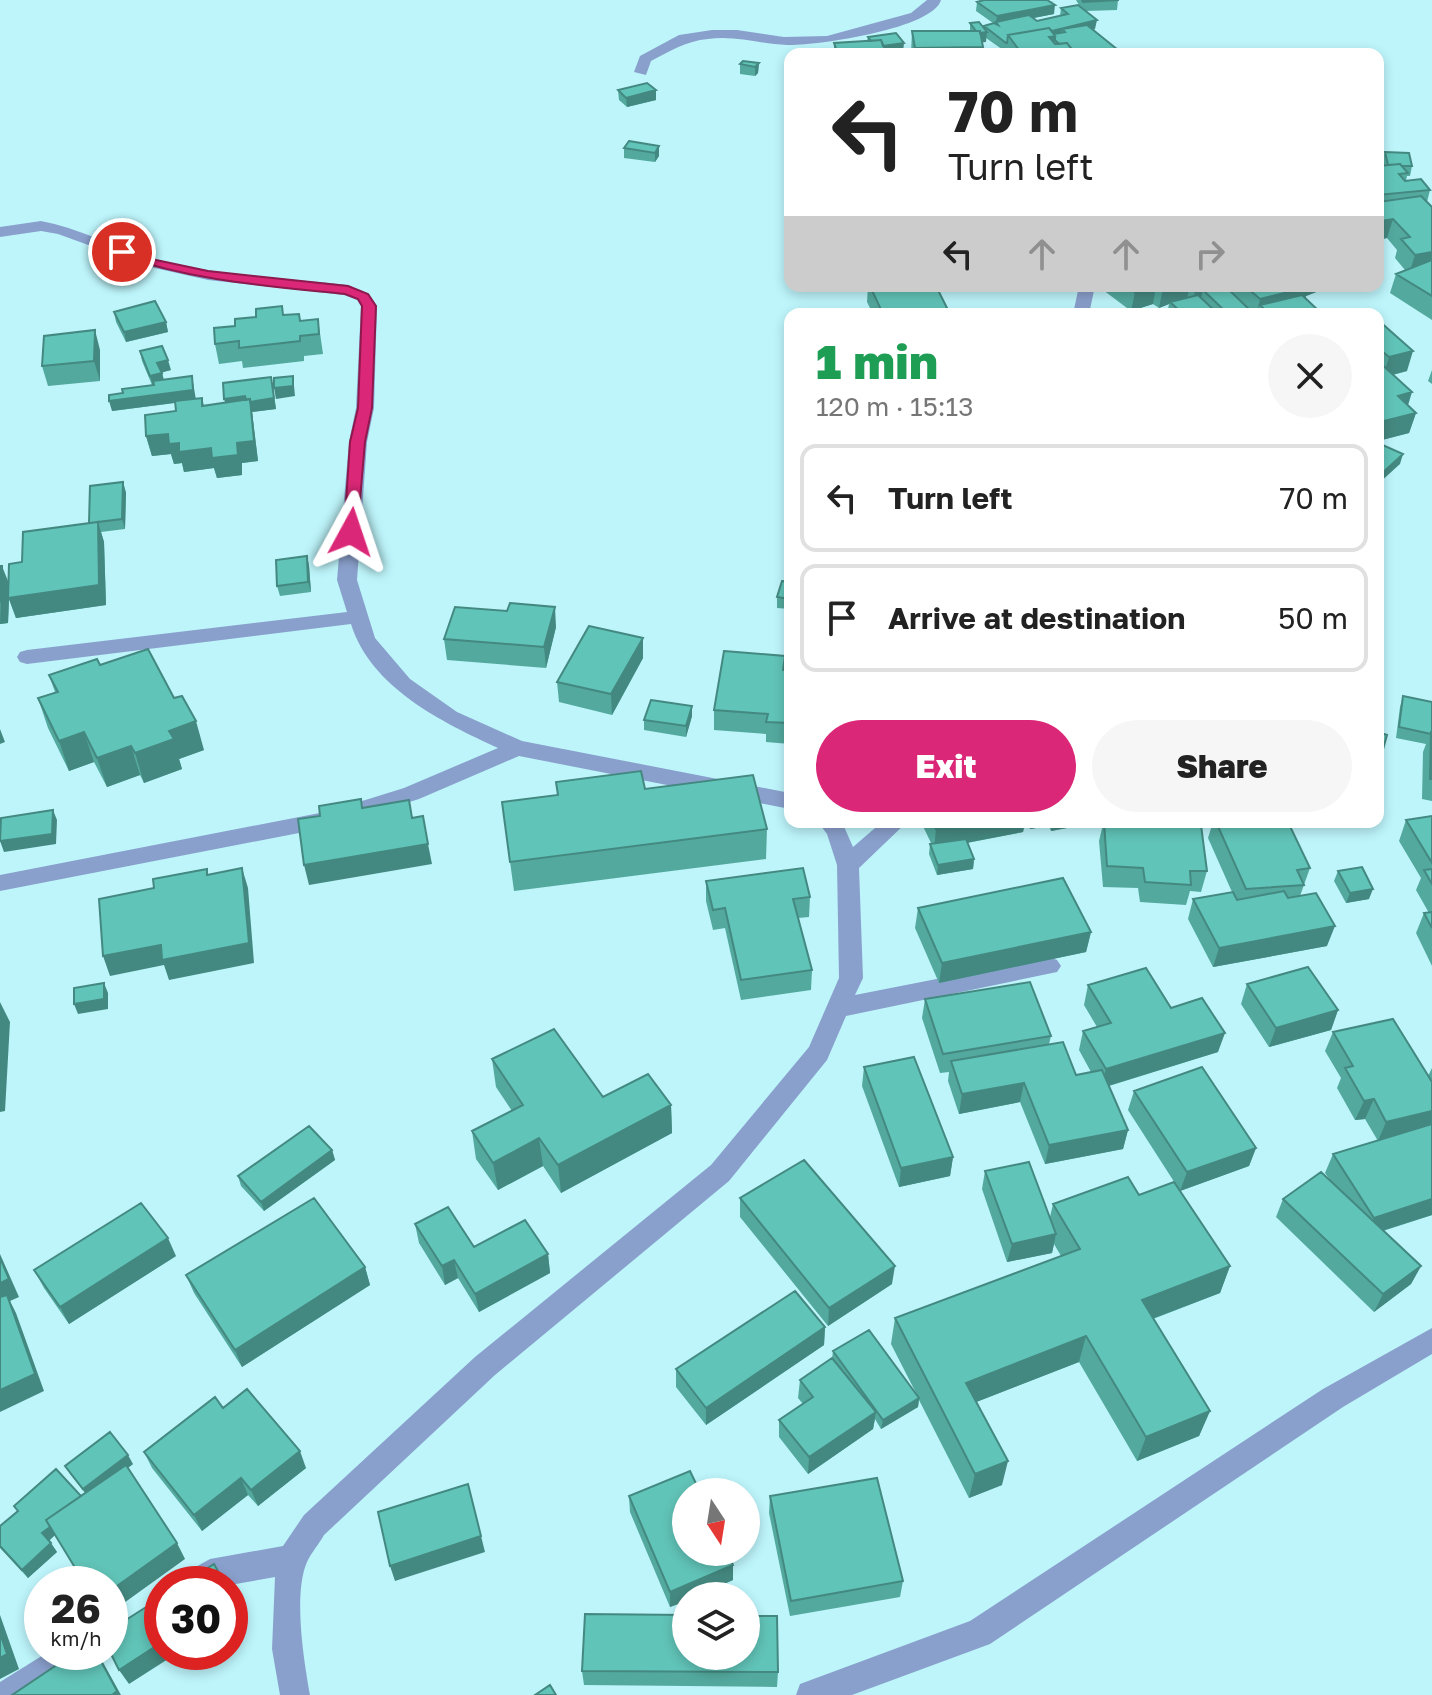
<!DOCTYPE html>
<meta charset="utf-8">
<style>
:root{--surface:#fff;--page:#f6f6f6;--text:#222;--muted:#767676;--line:#e0e0e0;--accent:#db2777}
body{margin:0;font-family:"Golos Text",sans-serif;background:var(--page);color:var(--text);height:100vh;display:flex;flex-direction:column;font-size:30px;white-space:nowrap}
*{box-sizing:border-box;margin:0}
p{font-size:26px;color:var(--muted)}
.icon{flex:none;width:44px;height:44px;fill:none;stroke:currentColor;stroke-width:2;stroke-linecap:round;stroke-linejoin:round}
.map{position:relative;flex:1;overflow:hidden}
.panel{position:absolute;left:784px;top:308px;width:600px;height:520px;display:flex;flex-direction:column;background:var(--surface);border-radius:16px;box-shadow:0 4px 12px #0003}
.panel>*{flex:none}
.guide{position:absolute;left:784px;top:48px;width:600px;height:244px;border-radius:16px;box-shadow:0 4px 12px #0003;background:#fff;color:var(--text);overflow:hidden}
.needle{width:52px;rotate:168deg}
.tools{position:absolute;left:672px;top:1478px;display:grid;gap:16px}
.tools a{display:grid;place-items:center;width:88px;height:88px;border-radius:50%;background:var(--surface);box-shadow:0 4px 12px #0003;font-size:40px}
.speed{position:absolute;left:24px;top:1566px;display:flex;gap:16px;font-size:40px;font-weight:700;text-align:center}
.speed>*{display:grid;place-content:center;width:104px;height:104px;border-radius:50%;background:var(--surface);box-shadow:0 4px 12px #0003;line-height:1}
.speed small{font-size:20px;font-weight:400}
.speed .limit{border:12px solid #d22;background:#fff;color:#111}
.pin{position:absolute;display:grid;place-items:center;width:68px;height:68px;color:#fff;margin:-34px;border:4px solid #fff;border-radius:50%;box-shadow:0 2px 8px #0007}
.me{position:absolute;width:88px;margin:-44px;rotate:5deg;stroke-linejoin:round;filter:drop-shadow(0 0 6px #0008)}
.turn{display:flex;align-items:center;gap:28px;height:168px;padding:0 32px;font-size:36px}
.turn .icon{width:104px;height:104px;stroke-width:2.5}
.turn b{display:block;font-size:56px;line-height:68px}
.lanes{display:flex;align-items:center;height:76px;padding:0 32px;background:#0003;justify-content:center;gap:40px;direction:ltr}
.lanes .off{opacity:.35}
.round{display:grid;place-items:center;flex:none;width:84px;height:84px;border-radius:42px;background:var(--page)}
.headline{display:flex;align-items:center;justify-content:space-between;height:136px;padding:0 32px}
h1{font-size:48px;font-weight:800;line-height:60px;color:#1e9e55}
.button{display:flex;gap:16px;margin-top:auto;padding:16px 32px}
.button a{flex:1;height:92px;border-radius:48px;background:var(--accent);color:#fff;font-size:32px;font-weight:800;line-height:92px;text-align:center}
.button a+a{background:var(--page);color:var(--text)}
ul{padding:0;list-style:none}
li{display:flex;align-items:center;gap:24px;height:108px;margin:0 16px 12px;padding:0 16px;border:4px solid var(--line);border-radius:16px}
li div{flex:1}
li b{display:block;font-size:30px}
li em{font-style:normal}
.map>svg:first-child{display:block}
.lines{fill:none;stroke-linecap:round;stroke-linejoin:round}
.minor{fill:#8aa0cc;fill-rule:evenodd}
.wall{fill:#53a99e}
.shaded-wall{fill:#448981}
.building{fill:#61c4b8;stroke:#448981;stroke-width:2}
.route{fill:#db2777;stroke:#8e194d;stroke-width:2}
</style>
<div class="map">
<svg width="1432" height="1695" viewBox="0 0 1432 1695">
<rect width="100%" height="100%" fill="#bdf5fb"/>
<g class="lines">
<path class="minor" d="M927,0H941C933,29 815,46 787,45C760,44 735,35 708,39C686,41 670,51 651,61L646,75L634,72L640,56L679,35L712,30H737L784,37L827,36L911,13Z
M41,221C82,229 118,249 158,260C220,276 285,278 348,285L369,294L377,306L374,408L367,442L357,580L375,638L410,679L457,712L522,741L790,793V809L519,756L419,799L330,827L0,891V875L330,811L404,788L498,748C442,722 371,688 351,624L27,664L20,662L17,657L20,652L27,650L347,612L337,580L349,442L356,408L361,306L357,300L344,295L208,280L146,266L58,234L41,231L0,237V227Z
M1079,286H1095L1089,314H1073Z
M818,822H842L853,847L882,822H907L859,868L863,978L855,995L1049,957L1057,960L1061,966L1057,972L846,1016L827,1060L729,1181L495,1375L324,1535C319,1544 311,1553 307,1562C293,1594 304,1661 310,1695H280L272,1649L275,1577L230,1585L178,1584L183,1574L210,1559L283,1546L304,1515L475,1357L711,1165L809,1047L839,978L837,865L827,834Z
M1432,1328V1354L1343,1407L990,1644L852,1695H796L800,1684L970,1621L1323,1389Z
M48,1652H91L87,1663L35,1695H0V1682Z"/>
</g>
<path class="wall" d="M1076,0H1118L1117,10L1086,11L1095,29L1093,30L1123,54H1006V52L986,38V42H982L983,54H911L912,31H970V23L983,28L984,26L993,23L976,11L977,2L1055,1H1049L1054,14L1033,18L1037,21L1060,16L1061,8L1079,5Z
M868,37L903,52L892,54H834V43L867,41Z
M759,63L758,73L755,76L740,74V64Z
M618,90H656V100L627,107L619,100Z
M659,146V156L655,162L624,158V148Z
M1385,152L1412,166L1410,176H1407L1406,181L1430,190L1427,202L1432,207V320L1390,293L1396,274L1405,270L1395,258L1397,250L1387,238L1378,240V166H1383L1382,162Z
M868,286H936L950,314H873L867,302Z
M1104,286H1214V287V286H1325L1324,289L1306,296L1305,298L1322,314H1167L1169,304L1159,308L1153,304L1131,311L1103,290Z
M114,312L166,322L168,332L126,342L116,322Z
M284,315L300,321L318,319L323,354L304,356V361L243,368L242,361L219,364L215,344L235,326Z
M1378,320L1407,371L1393,375L1408,406L1416,413L1409,433L1378,441Z
M100,350V381L48,386L42,366Z
M140,351L171,370L162,372L164,380L192,376L195,399L202,398L204,405L225,403L273,387L276,409L252,412L258,461L242,463V475L217,478L214,468L184,472L182,463L174,464L171,454L152,456L146,436L176,411L175,403L112,411L123,393L152,385L142,361Z
M1432,370V384L1428,381Z
M123,482L126,493L125,529L101,532L104,542L106,605L16,618L9,599L8,623L0,624V566L9,584L22,562L89,523Z
M307,556L309,566L311,592L280,596L277,586Z
M790,582V609L777,608V597Z
M556,627L546,668L447,660L444,639Z
M643,658L612,715L559,702L557,682Z
M100,665L204,750L179,759L182,769L144,783L140,775L107,787L94,762L69,771L48,728L38,698L55,692L49,675Z
M784,670L790,671V744L766,742V734L714,730V710Z
M1403,696L1432,702V801L1422,799L1423,752L1426,744L1396,738L1400,707Z
M692,716L686,737L644,730V720Z
M1378,732L1382,753L1379,763H1378Z
M645,789L767,829L766,859L514,891L502,802Z
M1432,816V966L1416,933L1424,913H1429L1416,890L1421,878L1399,841L1406,820Z
M921,822H1025L1023,832L967,843L974,859L973,869L937,875L929,854L930,844L931,843Z
M1027,822H1094L1093,823L1051,831L1049,826L1030,829Z
M1099,822H1141L1207,871L1201,892L1190,891L1186,905L1140,902L1138,888L1103,887L1099,841L1103,824L1099,825Z
M1213,822H1288L1310,868L1300,896L1327,946L1213,967L1188,919L1193,899L1232,892L1208,838Z
M1338,871L1369,899L1346,903L1334,881Z
M706,881L810,897L809,917L798,918L812,970L811,990L741,1000L725,928L713,930L706,901Z
M918,908L1091,932L1086,952L939,983L915,928Z
M1247,984L1338,1010L1331,1030L1269,1047L1241,1004Z
M1088,985L1171,1008L1218,1052L1109,1086L1128,1130L1123,1149L1045,1164L1020,1102L959,1114L948,1081L949,1072L940,1073L922,1018L925,999L1051,1036L1049,1044L1076,1075L1091,1072L1079,1050L1083,1031L1097,1027L1084,1005Z
M1333,1032L1428,1076L1432,1068V1215L1383,1231L1421,1266L1411,1284L1374,1312L1276,1217L1283,1199L1330,1180L1325,1173L1333,1154L1378,1141L1365,1119L1355,1120L1337,1088L1341,1078L1325,1051Z
M492,1059L603,1097L671,1105L672,1133L561,1193L543,1166L498,1190L476,1159L472,1131L512,1111L496,1087Z
M864,1067L953,1157L950,1176L899,1187L862,1086Z
M1134,1091L1256,1148L1249,1166L1180,1191L1128,1110Z
M332,1150L335,1160L264,1211L241,1186L238,1176Z
M985,1171L1050,1217L1053,1204L1139,1195L1230,1266L1220,1293L1153,1319L1210,1411L1199,1436L1137,1461L1079,1362L976,1402L1002,1485L969,1498L919,1400L918,1407L881,1429L875,1419L873,1429L808,1474L779,1437V1420L803,1404L798,1398L800,1380L832,1359L833,1351L917,1395L891,1344L895,1318L1061,1256L1054,1244L1052,1253L1007,1262L982,1189Z
M740,1198L892,1284L828,1326L740,1217Z
M415,1224L474,1247L548,1254L550,1273L479,1312L458,1278L445,1285L419,1243Z
M176,1256L69,1324L44,1288L34,1270Z
M365,1267L370,1285L242,1367L194,1293L186,1275Z
M825,1327L824,1345L706,1425L676,1387V1369Z
M223,1408L306,1468L258,1506L248,1495L202,1531L152,1468L144,1452Z
M133,1464L128,1468L185,1559L55,1535L49,1541L57,1552L28,1578L0,1548V1526L81,1496L85,1493L70,1474L65,1466Z
M629,1496L733,1580L696,1596H686V1601L670,1607L630,1512Z
M770,1496L903,1581L900,1597L790,1616L769,1513Z
M582,1671L778,1672L777,1687L584,1685Z"/>
<path class="shaded-wall" d="M1055,5L1054,14L998,25L996,23L997,16Z
M1097,20L1095,29L1064,37L1065,32L1062,29L1061,38L1055,39L1053,54L1012,41Z
M987,32L986,42L977,43L978,33Z
M904,43L903,52L875,54V47Z
M759,63L758,73L755,76V67Z
M656,90V100L627,107L626,98Z
M659,146V156L655,162V153Z
M1393,219L1387,238L1378,240V230L1381,221Z
M1432,252V271L1409,274L1415,255Z
M1151,286H1156L1153,304L1131,311L1135,292Z
M1169,286H1190L1187,298L1170,302L1169,304L1159,308L1163,288Z
M1196,286H1214L1212,294L1203,290L1201,298L1193,301Z
M1226,286H1234L1231,297L1223,299Z
M1309,286H1325L1324,289L1306,296L1303,306L1260,305L1257,314L1260,299Z
M166,322L168,332L126,342L124,332Z
M95,330L100,350V381L94,361Z
M1413,351L1407,371L1383,377L1389,357Z
M168,360L171,370L160,373L157,363Z
M162,373L164,383L153,386L150,376Z
M192,376L196,400L112,411L109,401Z
M293,376L295,396L276,399L274,388Z
M271,377L276,409L252,412L258,461L242,463V475L217,478L214,468L184,472L182,463L174,464L171,454L152,456L146,436L168,434L179,443H237L224,399Z
M1412,392L1406,412L1398,396Z
M1416,413L1409,433L1378,441V428L1380,422Z
M1403,454L1400,464L1378,484V477Z
M123,482L126,493L125,529L122,519Z
M98,522L104,542L106,605L16,618L9,599L8,623L0,624L2,566L10,586Z
M307,556L309,566L311,592L308,582Z
M555,607L556,627L546,668L544,647Z
M643,638V658L612,715L611,694Z
M692,706V716L686,737V726Z
M196,721L204,750L179,759L182,769L144,783L135,753L169,731Z
M0,729L5,742L0,744Z
M84,732L94,762L69,771L59,741Z
M131,746L140,775L107,787L97,758Z
M53,810L57,820L56,844L4,852L0,841Z
M973,822H1025L1023,832L934,849L936,829Z
M1032,822H1049V826L1030,829Z
M1052,822H1094L1093,823L1051,831Z
M428,844L432,864L309,885L304,865Z
M974,859L973,869L937,875L938,865Z
M242,868L248,888L254,963L169,980L164,965L110,976L103,956Z
M1373,889L1369,899L1346,903L1350,893Z
M1335,926L1327,946L1213,967L1219,948Z
M1091,932L1086,952L939,983L942,963Z
M104,983L108,993V1009L78,1014L74,1004Z
M0,1002L10,1022L5,1111L0,1112Z
M1338,1010L1331,1030L1269,1047L1276,1028Z
M1225,1033L1218,1052L1101,1088L1106,1069Z
M1024,1083L1020,1102L959,1114L962,1094Z
M1374,1099L1365,1119L1355,1120L1364,1101Z
M671,1105L672,1133L561,1193L558,1165Z
M1432,1111V1128L1378,1141L1386,1122Z
M1128,1130L1123,1149L1045,1164L1049,1145Z
M539,1138L543,1166L498,1190L493,1163Z
M1256,1148L1249,1166L1180,1191L1187,1172Z
M332,1150L335,1160L264,1211L261,1202Z
M953,1157L950,1176L899,1187L901,1168Z
M1432,1199V1215L1365,1236L1374,1218Z
M1056,1234L1052,1253L1007,1262L1012,1244Z
M168,1238L176,1256L69,1324L60,1307Z
M0,1254L19,1297L10,1301L16,1313L44,1391L0,1412Z
M548,1254L550,1273L479,1312L475,1294Z
M454,1260L458,1278L445,1285L442,1266Z
M895,1266L892,1284L828,1326L829,1308Z
M1230,1266L1220,1293L1133,1326L1142,1300Z
M1421,1266L1411,1284L1374,1312L1383,1294Z
M365,1267L370,1285L242,1367L235,1350Z
M825,1327L824,1345L706,1425V1408Z
M1086,1336L1079,1362L961,1408L966,1383Z
M919,1398L918,1407L881,1429L883,1420Z
M1210,1411L1199,1436L1137,1461L1146,1437Z
M876,1412L873,1429L808,1474L809,1457Z
M300,1451L306,1468L258,1506L251,1490Z
M128,1455L133,1464L88,1497L83,1489Z
M1008,1461L1002,1485L969,1498L975,1474Z
M241,1478L248,1495L202,1531L194,1515Z
M83,1498L88,1506L47,1542L42,1533Z
M481,1536L485,1552L395,1581L390,1566Z
M51,1543L57,1552L28,1578L22,1570Z
M177,1543L185,1559L110,1613V1591Z
M733,1565V1580L696,1596H686V1601L670,1607V1592Z
M233,1597L240,1612L230,1619V1599Z
M0,1615L19,1669L0,1679Z
M162,1642V1652H179L129,1684L119,1670Z
M96,1652L100,1657L121,1695H112Z"/>
<path class="building" d="M984,0H1047L1055,5L997,16L977,2Z
M1082,0H1119L1083,2Z
M1078,5L1097,20L1052,31L1049,28L1008,35L1007,43H1006L984,26L994,23L998,25L996,22L1029,15L1037,21L1068,14L1061,8Z
M979,22L987,32L980,33V31H976L970,23Z
M1087,25L1123,54H1075L1067,43L1059,44L1055,40V36L1054,34L1065,32L1062,29Z
M1049,28L1055,36L1049,37L1055,44L1067,43L1075,53L1022,54L1008,35Z
M912,31H980L983,47L915,48Z
M896,33L904,43L883,46L881,40L871,41L868,37Z
M881,40L887,54H838L834,43Z
M743,61L759,63L755,67L740,64Z
M647,83L656,90L626,98L618,90Z
M629,141L659,146L655,153L624,148Z
M1385,152L1409,153L1412,166H1402L1400,164L1388,165Z
M1400,164L1408,173L1399,174L1405,181L1421,179L1430,190L1378,195V166Z
M1421,196L1432,207V252L1415,255L1401,239L1410,237L1393,219L1381,221L1378,218V202Z
M1432,260V296L1396,274Z
M870,286H936L950,314H883Z
M1127,286H1151L1135,292Z
M1219,286H1225L1254,314H1228L1203,290Z
M1245,286H1307L1308,287L1260,299Z
M1198,295L1218,314H1175L1181,312L1170,302Z
M1302,295L1322,314H1269L1260,305Z
M155,301L166,322L124,332L114,312Z
M282,306L283,315L299,314L300,321L318,319L319,334L300,336V341L239,348V341L215,344L214,328L235,326V319L256,317V309Z
M1378,320L1413,351L1389,357L1378,348Z
M95,330L94,361L42,366L44,336Z
M162,346L168,360L157,363L162,373L150,376L140,351Z
M1378,361L1412,392L1398,396L1416,413L1380,422L1378,420Z
M192,376L193,390L109,401V395L123,393L122,389L154,385L153,381Z
M293,376V386L274,388V378Z
M271,377L274,398L250,402V399L246,400L245,396L224,399L223,383Z
M202,398V406L250,399L254,441L237,443L238,455L212,458L211,448L179,452V443L169,444L168,434L146,436L145,415L176,411L175,401Z
M1378,443L1403,454L1378,477Z
M123,482L122,519L89,523L90,486Z
M98,522L99,585L8,598L9,564L22,562L23,532Z
M307,556L308,582L277,586L276,560Z
M0,566H2L0,603Z
M782,581L790,582V599L777,597Z
M510,603L555,607L544,647L444,639L455,607L507,611Z
M589,626L643,638L611,694L557,682Z
M148,649L174,698L182,696L196,721L169,731L174,739L135,753L131,746L97,758L84,732L59,741L38,698L58,692L49,675L97,659L100,665Z
M724,651L785,656L783,670L790,671V723L766,722L768,714L714,710Z
M1403,696L1432,702V732H1431V734L1399,727Z
M651,700L692,706L686,726L644,720Z
M1378,732L1387,735L1382,753L1378,752Z
M1431,732H1432V779H1430Z
M641,771L645,789L753,775L767,829L510,862L502,802L558,795L556,782Z
M361,799L362,808L409,800L412,818L423,816L428,844L304,865L298,819L320,816L319,806Z
M53,810L52,834L0,841L1,818Z
M1432,816V863L1406,820Z
M933,822H973L936,829Z
M1104,822L1201,825L1207,871H1190L1191,885L1145,882L1143,868L1107,866Z
M1216,822H1288L1310,868L1297,870L1304,885L1246,889Z
M966,839L974,859L938,865L930,844Z
M1362,867L1373,889L1350,893L1338,871Z
M242,868L249,943L162,960L161,945L103,956L99,899L154,888L153,879L207,869V875Z
M803,868L810,897L793,899L812,970L741,980L725,908L713,910L706,881Z
M1432,869V884L1424,870Z
M1063,878L1091,932L942,963L918,908Z
M1284,891L1288,898L1316,893L1335,926L1219,948L1193,899L1233,892L1237,900Z
M1432,912V928L1424,913Z
M1308,967L1338,1010L1276,1028L1247,984Z
M1146,968L1171,1008L1202,998L1225,1033L1106,1069L1083,1031L1111,1023L1088,985Z
M1030,982L1051,1036L943,1054L925,999Z
M104,983V999L74,1004V988Z
M1393,1019L1432,1082V1111L1386,1122L1374,1099L1364,1101L1345,1068L1353,1066L1333,1032Z
M554,1029L603,1097L648,1074L671,1105L558,1165L539,1138L493,1163L472,1131L523,1105L492,1059Z
M1063,1042L1076,1075L1102,1070L1128,1130L1049,1145L1024,1083L962,1094L951,1061Z
M914,1057L953,1157L901,1168L864,1067Z
M1202,1067L1256,1148L1187,1172L1134,1091Z
M1432,1124V1199L1374,1218L1333,1154Z
M309,1126L332,1150L261,1202L238,1176Z
M804,1160L895,1266L829,1308L740,1198Z
M1029,1162L1056,1234L1012,1244L985,1171Z
M1321,1172L1421,1266L1383,1294L1283,1199Z
M1128,1177L1139,1195L1174,1182L1230,1266L1142,1300L1210,1411L1146,1437L1086,1336L966,1383L1008,1461L975,1474L895,1318L1080,1249L1053,1204Z
M314,1198L365,1267L235,1350L186,1275Z
M141,1203L168,1238L60,1307L34,1270Z
M448,1207L474,1247L525,1220L548,1254L475,1294L454,1260L442,1266L415,1224Z
M0,1258L9,1279L0,1283Z
M795,1291L825,1327L706,1408L676,1369Z
M7,1295L35,1374L0,1390V1297Z
M869,1330L919,1398L883,1420L833,1351Z
M832,1358L876,1412L809,1457L779,1420L813,1397L800,1380Z
M247,1389L300,1451L251,1490L241,1478L194,1515L144,1452L215,1397L223,1408Z
M110,1432L128,1455L83,1489L65,1466Z
M126,1465L177,1543L110,1591V1584H85L46,1520Z
M56,1469L81,1496L46,1520L50,1527L42,1533L51,1543L22,1570L0,1546V1526L18,1511L14,1506Z
M690,1471L700,1492H686V1552H727L733,1565L670,1592L629,1496Z
M877,1478L903,1581L791,1601L770,1496Z
M468,1484L481,1536L390,1566L378,1512Z
M214,1564L225,1584H183Z
M162,1597V1642L119,1670L110,1652V1630Z
M585,1614L686,1615V1656H746V1616H777L778,1672L582,1671Z
M0,1633L7,1654L0,1658Z
M76,1652H96L117,1691L112,1695H12Z
M550,1685L556,1695H535Z"/>
<path class="route" d="M122,248L156,260L208,271L348,286L368,294L376,306L372,408L365,442L357,535L351,537L344,532L350,442L358,408L362,306L358,299L345,294C268,286 191,281 117,254V249Z"/>
</svg>
<div class="tools">
<a><svg class="needle" viewBox="-14 -14 28 28"><path d="M0-13l5 13h-10z" fill="#e53935"/><path d="M0 13l5-13h-10z" fill="#767676"/></svg></a>
<a><svg class="icon" aria-label="layers" viewBox="0 0 24 24"><path d="M12 4l9 5-9 5-9-5zM3 14l9 5 9-5"/></svg></a>
</div>
<div class="speed"><div>26<small>km/h</small></div><div class="limit">30</div></div>
<div class="pin" style="left:122px;top:252px;background:#d93025"><svg class="icon" aria-label="arrive" viewBox="0 0 24 24"><path d="M6 21V4h12l-3 4 3 4H6"/></svg></div>
<svg class="me" style="left:351px;top:532px" viewBox="-20 -20 40 40"><path d="M0-17L14 15 0 8-14 15z" fill="#db2777" stroke="#fff" stroke-width="4"/></svg>
<div class="guide">
<div class="turn"><svg class="icon" aria-label="left" viewBox="0 0 24 24"><path d="M17 20v-9H6M10 6l-5 5 5 5"/></svg><div><b>70 m</b>Turn left</div></div>
<div class="lanes"><svg class="icon" aria-label="left" viewBox="0 0 24 24"><path d="M17 20v-9H6M10 6l-5 5 5 5"/></svg><svg class="icon off" aria-label="ahead" viewBox="0 0 24 24"><path d="M12 20V5M6 11l6-6 6 6"/></svg><svg class="icon off" aria-label="ahead" viewBox="0 0 24 24"><path d="M12 20V5M6 11l6-6 6 6"/></svg><svg class="icon off" aria-label="right" viewBox="0 0 24 24"><path d="M7 20v-9h11M14 6l5 5-5 5"/></svg></div>
</div>
<section class="panel">
<div class="headline"><div><h1>1 min</h1><p>120 m · 15:13</p></div><a class="round"><svg class="icon" aria-label="close" viewBox="0 0 24 24"><path d="M6 6l12 12M18 6L6 18"/></svg></a></div>
<ul>
<li><svg class="icon" aria-label="left" viewBox="0 0 24 24"><path d="M17 20v-9H6M10 6l-5 5 5 5"/></svg><div><b>Turn left</b></div><em>70 m</em></li>
<li><svg class="icon" aria-label="arrive" viewBox="0 0 24 24"><path d="M6 21V4h12l-3 4 3 4H6"/></svg><div><b>Arrive at destination</b></div><em>50 m</em></li>
</ul>
<div class="button"><a>Exit</a><a>Share</a></div>
</section>
</div>
